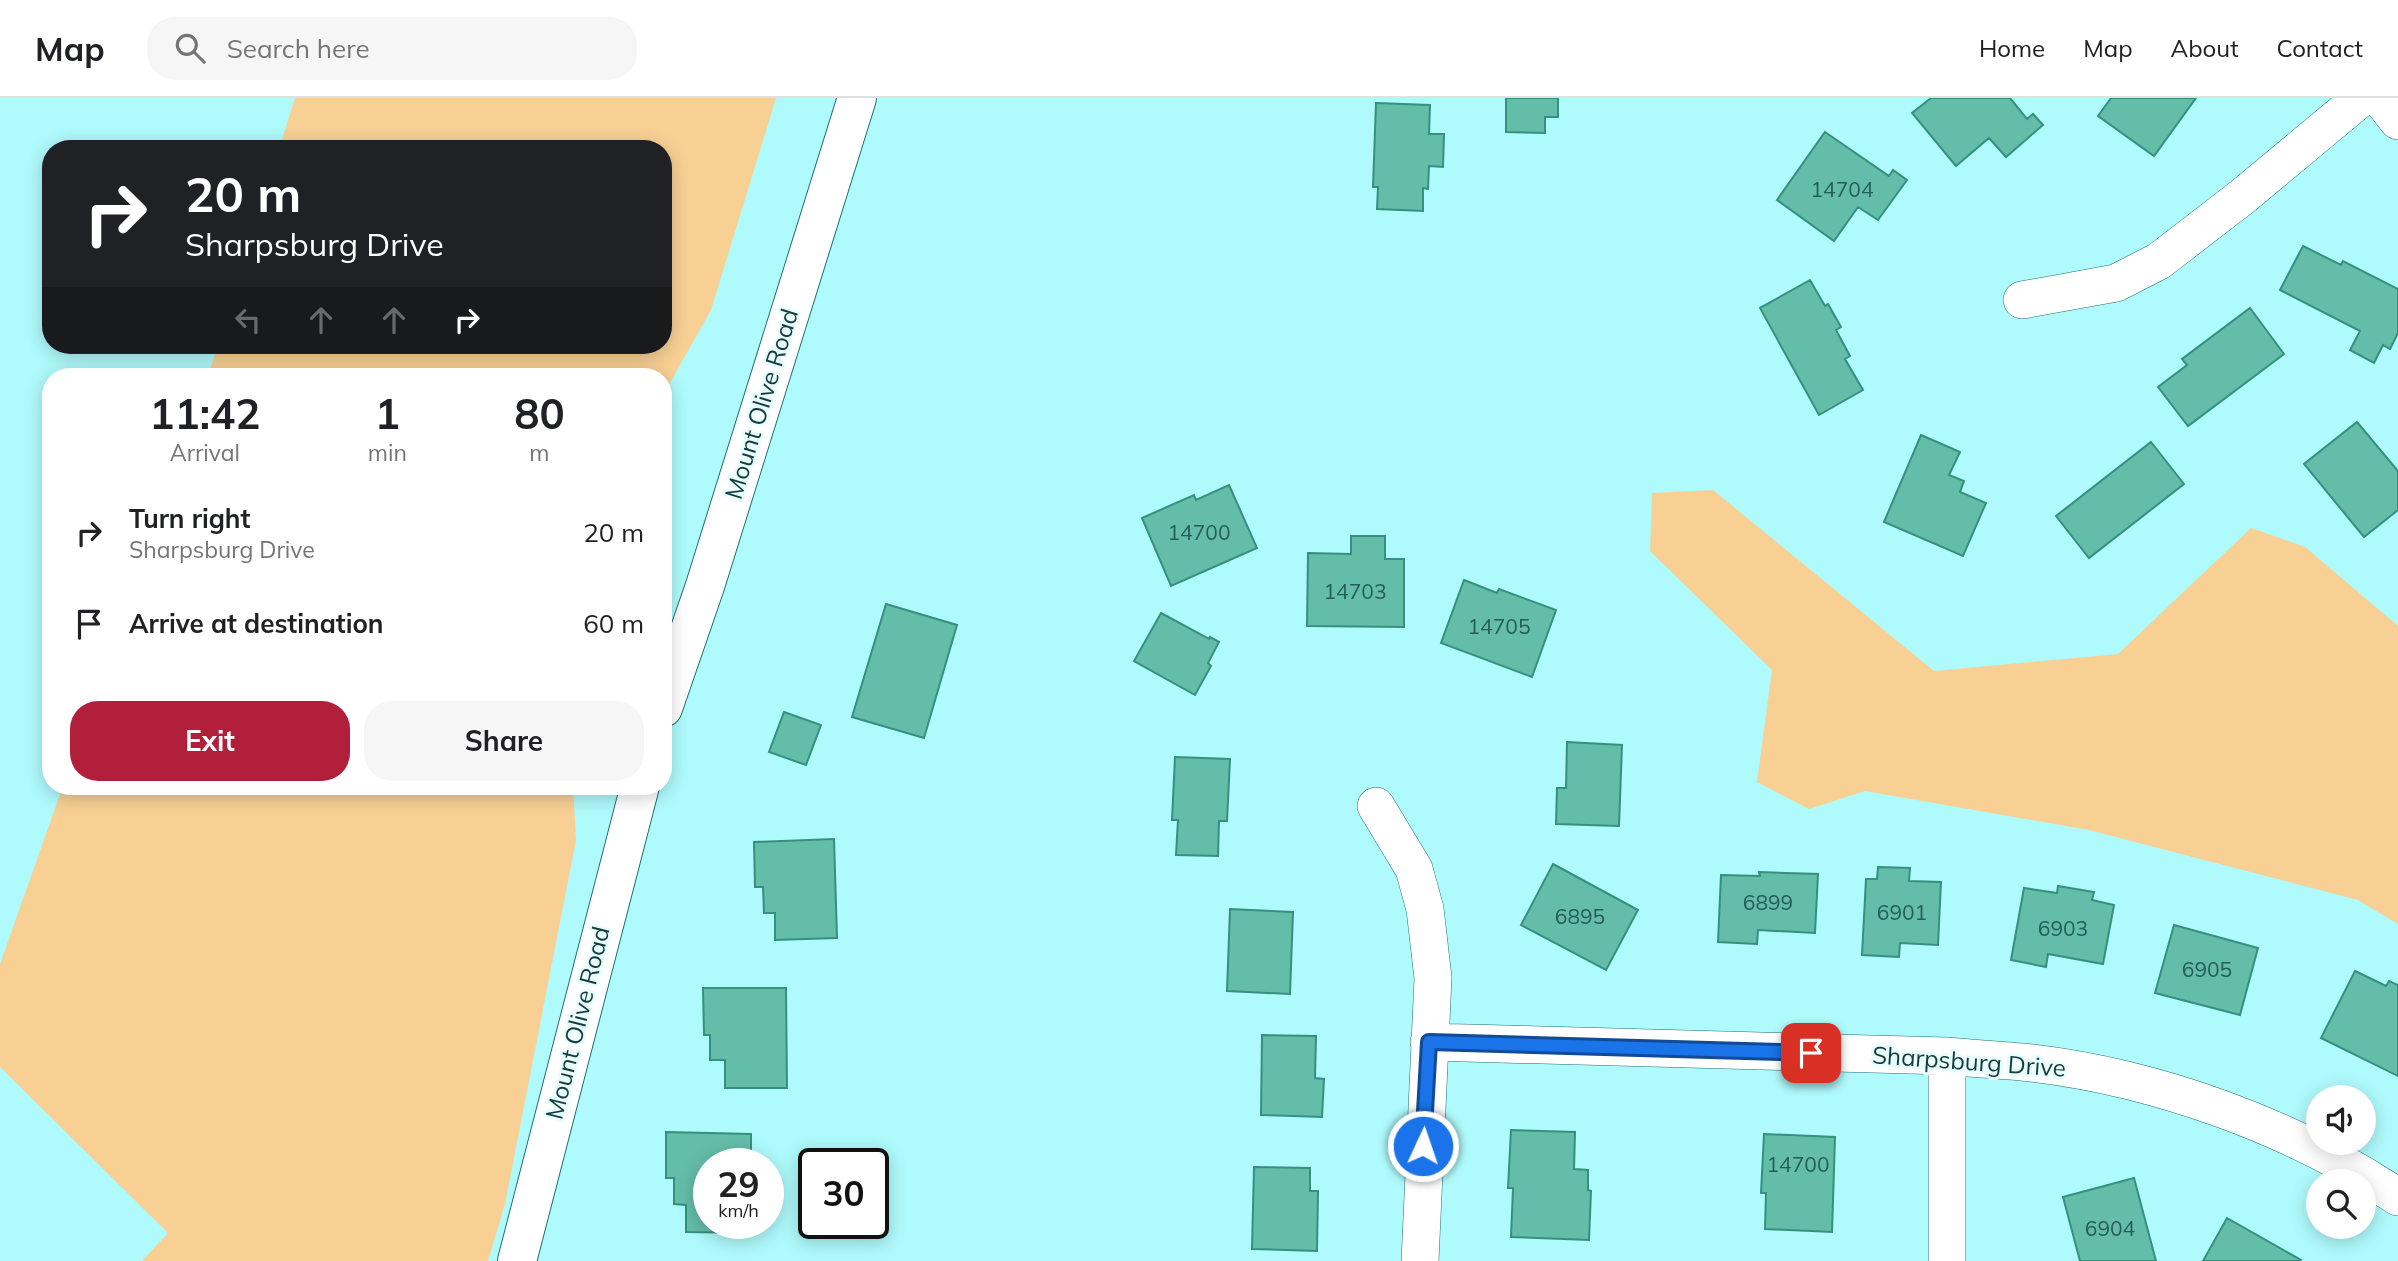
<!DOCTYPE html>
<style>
:root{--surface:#fff;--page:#f6f6f6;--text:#202124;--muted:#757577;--line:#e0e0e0;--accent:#b21f3b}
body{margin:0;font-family:Mulish,sans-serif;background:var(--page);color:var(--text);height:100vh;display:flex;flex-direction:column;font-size:26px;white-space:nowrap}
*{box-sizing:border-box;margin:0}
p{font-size:23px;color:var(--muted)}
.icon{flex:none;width:38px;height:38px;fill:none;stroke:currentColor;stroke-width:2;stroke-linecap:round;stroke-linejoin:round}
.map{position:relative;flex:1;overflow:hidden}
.side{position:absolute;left:42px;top:270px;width:630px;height:427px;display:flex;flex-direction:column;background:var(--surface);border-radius:28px;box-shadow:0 4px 18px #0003}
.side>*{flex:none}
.hud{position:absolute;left:42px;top:42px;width:630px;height:214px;border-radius:28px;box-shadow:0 4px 18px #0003;background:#202124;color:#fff;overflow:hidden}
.controls{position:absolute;left:2306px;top:987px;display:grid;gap:14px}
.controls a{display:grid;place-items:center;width:70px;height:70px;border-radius:50%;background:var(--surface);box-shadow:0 4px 18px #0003;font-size:35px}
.speed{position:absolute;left:693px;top:1050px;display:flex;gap:14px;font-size:35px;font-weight:700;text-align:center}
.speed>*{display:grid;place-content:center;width:91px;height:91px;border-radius:50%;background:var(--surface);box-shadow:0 4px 18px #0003;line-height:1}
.speed small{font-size:18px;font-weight:400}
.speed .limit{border:4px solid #111;border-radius:10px;background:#fff;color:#111}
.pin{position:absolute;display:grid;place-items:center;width:60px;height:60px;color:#fff;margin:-30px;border-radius:14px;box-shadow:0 4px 10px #0006}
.me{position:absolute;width:77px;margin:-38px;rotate:3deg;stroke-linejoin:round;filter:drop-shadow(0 0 5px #0008)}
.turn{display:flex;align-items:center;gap:24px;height:147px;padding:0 28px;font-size:32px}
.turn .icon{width:91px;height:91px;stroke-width:2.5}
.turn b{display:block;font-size:49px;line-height:60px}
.lanes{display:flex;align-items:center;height:66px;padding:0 28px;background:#0003;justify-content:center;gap:35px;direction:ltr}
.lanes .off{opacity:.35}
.eta{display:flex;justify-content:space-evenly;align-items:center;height:119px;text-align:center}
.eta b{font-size:42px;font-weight:700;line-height:49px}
.cta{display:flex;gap:14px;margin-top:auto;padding:14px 28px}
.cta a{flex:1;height:80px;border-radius:28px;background:var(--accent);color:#fff;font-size:28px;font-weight:700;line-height:80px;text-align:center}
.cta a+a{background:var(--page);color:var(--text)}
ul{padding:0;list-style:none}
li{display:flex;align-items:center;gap:21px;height:91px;padding:0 28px}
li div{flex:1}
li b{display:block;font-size:26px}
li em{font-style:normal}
header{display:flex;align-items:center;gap:42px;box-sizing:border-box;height:98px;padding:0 35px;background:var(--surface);border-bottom:2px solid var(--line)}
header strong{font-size:33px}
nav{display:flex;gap:38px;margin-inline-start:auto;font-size:24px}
.search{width:490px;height:63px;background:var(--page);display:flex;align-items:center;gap:18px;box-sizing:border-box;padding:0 24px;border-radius:28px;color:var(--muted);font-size:26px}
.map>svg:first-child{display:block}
.green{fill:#f8d094}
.building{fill:#64bda9;stroke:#33917e;stroke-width:2}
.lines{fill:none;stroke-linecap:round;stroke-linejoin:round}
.minor-casing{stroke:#217071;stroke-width:38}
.tertiary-casing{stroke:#217071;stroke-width:40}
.minor{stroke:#fff;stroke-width:37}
.tertiary{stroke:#fff;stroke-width:38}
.route-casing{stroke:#114b97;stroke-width:18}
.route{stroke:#1a73e8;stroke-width:12}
.labels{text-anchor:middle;stroke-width:6;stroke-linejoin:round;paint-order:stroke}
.number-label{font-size:21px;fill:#265d59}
.street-label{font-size:24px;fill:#123d3e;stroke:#eafcfc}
</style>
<header>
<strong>Map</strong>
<div class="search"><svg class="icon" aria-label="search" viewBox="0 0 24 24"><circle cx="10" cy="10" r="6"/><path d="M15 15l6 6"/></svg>Search here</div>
<nav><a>Home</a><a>Map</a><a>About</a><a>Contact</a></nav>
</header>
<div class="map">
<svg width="2398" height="1163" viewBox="0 0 2398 1163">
<rect width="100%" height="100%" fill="#affafc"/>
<path class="green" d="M295,0H776L711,212L663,297V278H208L218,247H663V51H279Z
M1713,392L1934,573L2118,556L2251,430L2305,449L2398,528V826L2358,802L2089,732L1865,693L1809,711L1757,684L1772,572L1650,453L1652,395Z
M63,688H573L576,742L505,1106L488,1163H142L168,1135L0,969V866Z"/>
<path class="building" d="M1506,0H1558V19H1545V35L1506,34Z
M1931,0H2010L2027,21L2033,16L2043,27L2006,59L1989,40L1956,68L1912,15Z
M2111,0H2196L2154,58L2098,18Z
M1376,5L1430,7L1429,36H1444L1443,69L1429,68L1428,91L1423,90V113L1377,111L1378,89H1373Z
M1825,34L1889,78L1893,72L1907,82L1878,122L1858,109L1834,143L1777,102Z
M2303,148L2341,167L2343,163L2398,191V235L2390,251L2383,247L2374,265L2350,252L2360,233L2280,192Z
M1810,182L1825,208L1828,206L1841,229L1836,232L1850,258L1845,261L1863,292L1819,317L1760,210Z
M2250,210L2284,256L2188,328L2158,289L2187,267L2182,261Z
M2357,324L2398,373V412L2364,439L2304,366Z
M1921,337L1960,354L1949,377L1964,383L1960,394L1986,405L1963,458L1884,424Z
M2151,344L2184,386L2089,460L2056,418Z
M1229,387L1257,450L1171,488L1142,420L1194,397L1196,402Z
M1351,438H1385V461H1404V529L1307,528L1308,455L1351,456Z
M1464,482L1497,495L1499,491L1556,512L1532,579L1441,545Z
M886,506L957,527L924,640L852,619Z
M1161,515L1209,541L1210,539L1219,544L1208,565L1211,568L1195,597L1134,563Z
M784,614L821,627L806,667L769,654Z
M1567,644L1622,647L1619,728L1556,726L1557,690H1566Z
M1175,659L1230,661L1227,723H1219L1218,758L1176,757L1178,722H1172Z
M834,741L837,840L775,842V815H764L763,789H755L754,744Z
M1553,766L1638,812L1606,872L1521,827Z
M1878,769L1910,770L1909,783L1941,784L1938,847L1900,845L1899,859L1862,857L1866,781H1877Z
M1759,774L1818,776L1815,835L1758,832L1757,846L1718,844L1721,777L1760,778Z
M2058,788L2094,794L2092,802L2114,807L2103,866L2048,856L2046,869L2011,862L2024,790L2057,795Z
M1230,811L1293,814L1290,896L1227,893Z
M2174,827L2258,850L2240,917L2155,895Z
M2355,873L2386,888L2389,883L2398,887V978L2321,940Z
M703,890H786L787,990H725V962H710V937H704Z
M1262,937L1316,938L1315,980L1324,981L1322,1019L1261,1017Z
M1511,1032L1575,1034L1574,1071L1588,1072V1092L1591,1093L1589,1142L1511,1139L1513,1090H1508Z
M666,1034L751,1036V1066H709V1125H750V1135L686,1134V1107L674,1106V1080H666Z
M1764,1036L1835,1039L1832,1134L1765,1131L1766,1095H1761Z
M1254,1069L1310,1070V1093H1318L1317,1153L1252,1151Z
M2134,1080L2156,1163H2080L2063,1099Z
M2227,1120L2301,1162L2300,1163H2203Z"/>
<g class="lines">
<g class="minor-casing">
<path id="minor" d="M2380,0L2398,23
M2022,202L2116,185L2159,163L2242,99L2361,0
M1376,708L1414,771L1425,811L1433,880L1420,1163
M1429,944L1947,958C1975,961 2004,962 2032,965C2158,980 2293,1029 2398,1099
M1947,958V1163"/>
</g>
<g class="tertiary-casing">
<path id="tertiary" d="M663,610L705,488L857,0
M517,1163L640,688"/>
</g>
<use href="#minor" class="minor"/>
<use href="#tertiary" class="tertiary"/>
</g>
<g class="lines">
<g class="route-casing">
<path id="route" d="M1423,1048L1429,944L1811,955"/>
</g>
<use href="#route" class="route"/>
</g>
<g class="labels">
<g class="number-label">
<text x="1842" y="99">14704</text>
<text x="1199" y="442">14700</text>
<text x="1355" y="501">14703</text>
<text x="1499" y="536">14705</text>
<text x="1768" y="812">6899</text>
<text x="1902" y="822">6901</text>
<text x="1580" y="826">6895</text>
<text x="2063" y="838">6903</text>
<text x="2207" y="879">6905</text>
<text x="1798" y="1074">14700</text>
<text x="2110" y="1138">6904</text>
</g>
<g class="street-label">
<text transform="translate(762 306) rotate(-73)" y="8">Mount Olive Road</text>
<text transform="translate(578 925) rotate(-76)" y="8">Mount Olive Road</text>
<text transform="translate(1969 964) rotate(4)" y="8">Sharpsburg Drive</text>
</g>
</g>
</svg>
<div class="controls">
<a><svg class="icon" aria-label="sound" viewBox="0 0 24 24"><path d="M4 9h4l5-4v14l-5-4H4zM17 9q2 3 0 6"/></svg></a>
<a><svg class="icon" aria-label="search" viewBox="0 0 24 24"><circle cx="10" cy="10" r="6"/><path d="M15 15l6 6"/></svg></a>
</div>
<div class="speed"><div>29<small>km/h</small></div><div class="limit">30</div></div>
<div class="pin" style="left:1811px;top:955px;background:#d93025"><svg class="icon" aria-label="arrive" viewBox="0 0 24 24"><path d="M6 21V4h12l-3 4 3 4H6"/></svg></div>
<svg class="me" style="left:1423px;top:1048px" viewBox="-20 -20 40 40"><circle r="17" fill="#1a73e8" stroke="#fff" stroke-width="3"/><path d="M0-11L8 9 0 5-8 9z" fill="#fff"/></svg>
<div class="hud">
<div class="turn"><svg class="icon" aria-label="right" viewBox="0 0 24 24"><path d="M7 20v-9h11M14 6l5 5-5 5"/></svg><div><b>20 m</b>Sharpsburg Drive</div></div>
<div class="lanes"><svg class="icon off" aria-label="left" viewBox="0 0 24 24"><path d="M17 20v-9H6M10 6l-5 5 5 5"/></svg><svg class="icon off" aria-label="ahead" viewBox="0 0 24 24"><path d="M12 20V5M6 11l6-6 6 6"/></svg><svg class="icon off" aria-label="ahead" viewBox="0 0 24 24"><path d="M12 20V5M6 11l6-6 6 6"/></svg><svg class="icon" aria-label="right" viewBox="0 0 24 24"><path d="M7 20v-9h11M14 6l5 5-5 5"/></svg></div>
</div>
<section class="side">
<div class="eta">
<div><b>11:42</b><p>Arrival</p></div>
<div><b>1</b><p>min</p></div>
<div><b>80</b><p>m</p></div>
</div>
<ul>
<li><svg class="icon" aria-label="right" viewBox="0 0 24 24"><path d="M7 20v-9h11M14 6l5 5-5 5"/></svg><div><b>Turn right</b><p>Sharpsburg Drive</p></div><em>20 m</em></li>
<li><svg class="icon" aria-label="arrive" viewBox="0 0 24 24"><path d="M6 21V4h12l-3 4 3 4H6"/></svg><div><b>Arrive at destination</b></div><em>60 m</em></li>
</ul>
<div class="cta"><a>Exit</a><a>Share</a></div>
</section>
</div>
